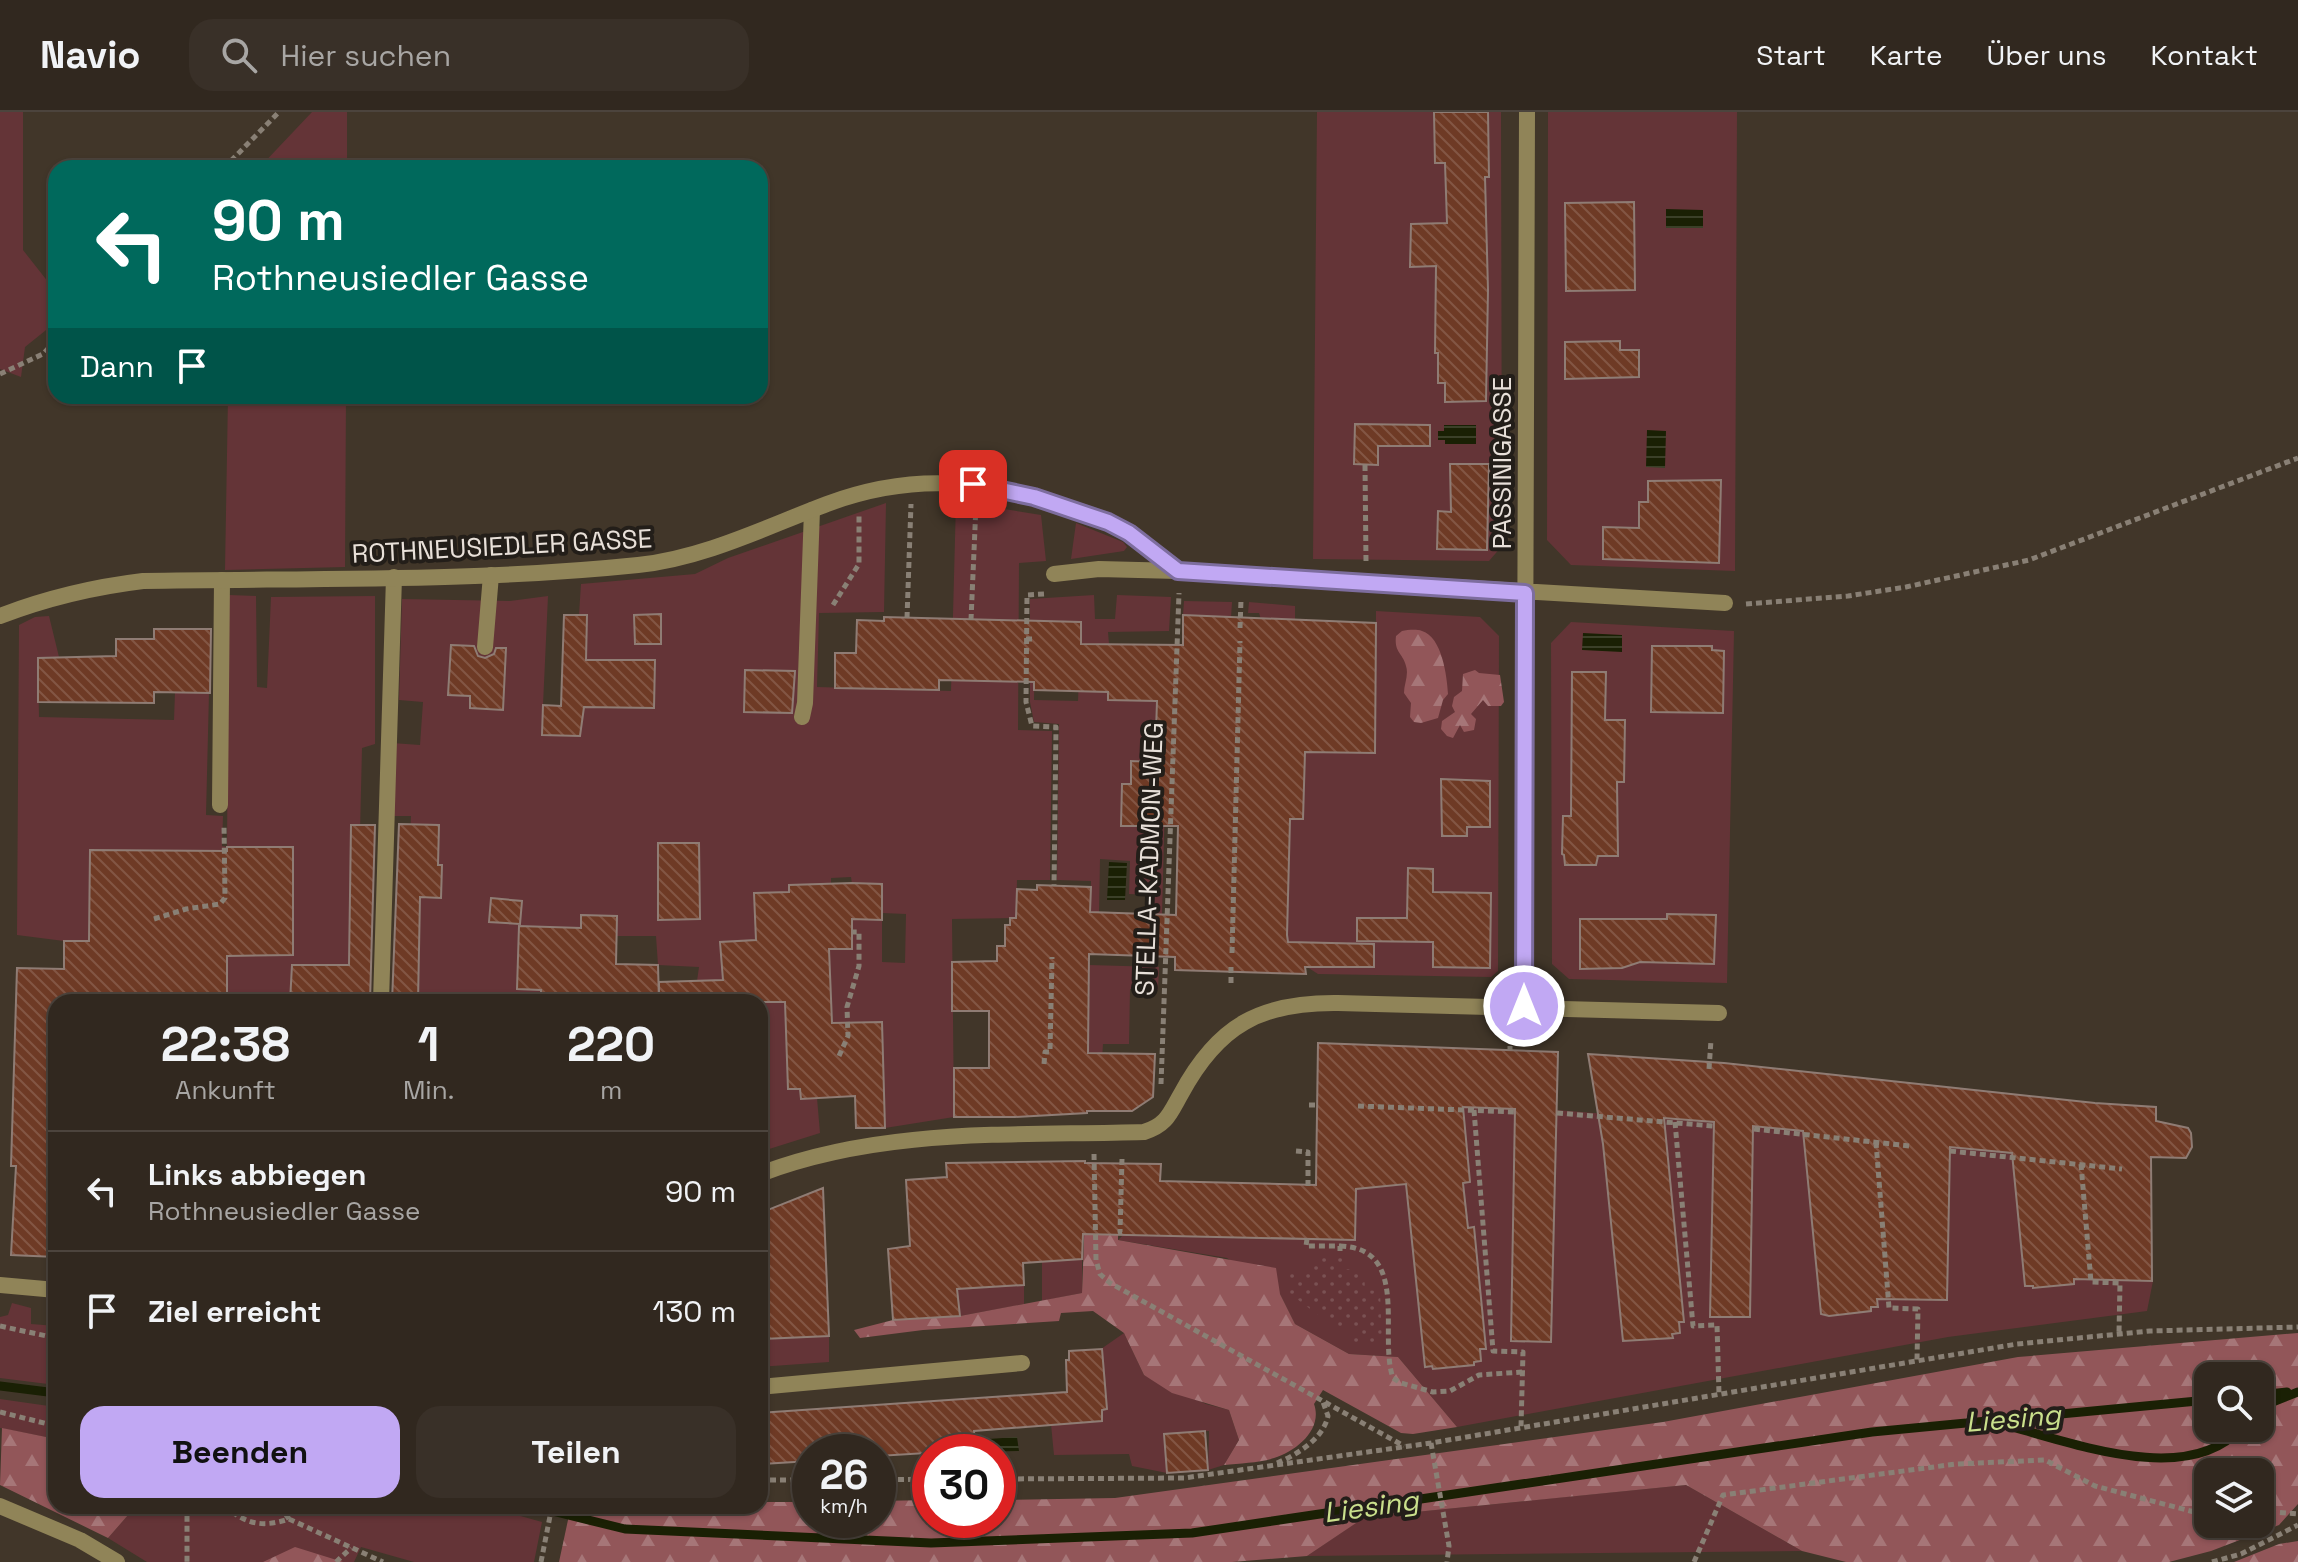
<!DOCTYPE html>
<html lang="de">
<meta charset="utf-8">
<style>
:root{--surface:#31281f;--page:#393028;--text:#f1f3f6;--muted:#a8a6a4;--line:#4c443d;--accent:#c1a8f3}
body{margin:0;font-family:"Space Grotesk",sans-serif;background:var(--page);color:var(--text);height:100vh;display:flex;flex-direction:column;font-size:30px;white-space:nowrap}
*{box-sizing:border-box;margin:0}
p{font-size:26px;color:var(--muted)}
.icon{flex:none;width:44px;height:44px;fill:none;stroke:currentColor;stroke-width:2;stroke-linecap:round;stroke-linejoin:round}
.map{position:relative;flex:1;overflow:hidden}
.panel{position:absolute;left:48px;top:882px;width:720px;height:520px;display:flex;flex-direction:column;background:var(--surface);border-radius:24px;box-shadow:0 2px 6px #0004,0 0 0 2px var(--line)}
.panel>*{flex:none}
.hud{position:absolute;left:48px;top:48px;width:720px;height:244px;border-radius:24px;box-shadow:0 2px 6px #0004,0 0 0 2px var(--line);background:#00695c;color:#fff;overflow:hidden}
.buttons{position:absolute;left:2194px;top:1250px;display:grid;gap:16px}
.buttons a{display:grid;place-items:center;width:80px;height:80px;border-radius:16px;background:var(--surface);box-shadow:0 2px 6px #0004,0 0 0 2px var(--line);font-size:40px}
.speed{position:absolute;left:792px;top:1322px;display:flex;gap:16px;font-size:40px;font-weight:700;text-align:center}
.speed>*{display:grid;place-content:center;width:104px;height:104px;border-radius:50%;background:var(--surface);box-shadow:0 2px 6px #0004,0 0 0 2px var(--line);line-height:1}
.speed small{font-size:20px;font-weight:400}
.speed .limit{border:12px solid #d22;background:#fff;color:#111}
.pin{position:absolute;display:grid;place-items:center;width:68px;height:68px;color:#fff;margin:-34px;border-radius:16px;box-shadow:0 4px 12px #0006}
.me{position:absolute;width:88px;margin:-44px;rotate:0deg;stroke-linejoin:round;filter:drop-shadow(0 0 6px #0008)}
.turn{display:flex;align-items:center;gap:28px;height:168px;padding:0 32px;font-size:36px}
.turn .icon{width:104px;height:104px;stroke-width:2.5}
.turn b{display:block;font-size:56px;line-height:68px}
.then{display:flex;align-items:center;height:76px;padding:0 32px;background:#0003;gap:16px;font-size:30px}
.eta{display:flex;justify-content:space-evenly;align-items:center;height:136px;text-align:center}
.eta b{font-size:48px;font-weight:700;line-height:56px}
.primary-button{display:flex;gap:16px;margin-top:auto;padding:16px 32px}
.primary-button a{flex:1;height:92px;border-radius:24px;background:var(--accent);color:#111;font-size:32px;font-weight:700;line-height:92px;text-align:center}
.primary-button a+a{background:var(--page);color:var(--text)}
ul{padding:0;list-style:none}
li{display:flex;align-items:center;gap:24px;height:120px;padding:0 32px;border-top:2px solid var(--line)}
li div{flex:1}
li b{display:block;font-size:30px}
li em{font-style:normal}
header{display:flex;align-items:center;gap:48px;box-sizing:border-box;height:112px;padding:0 40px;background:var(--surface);border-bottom:2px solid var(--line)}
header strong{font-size:38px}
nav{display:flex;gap:44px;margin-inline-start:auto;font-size:28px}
.search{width:560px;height:72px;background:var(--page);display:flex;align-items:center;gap:20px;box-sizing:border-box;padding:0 28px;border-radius:24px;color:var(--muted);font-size:30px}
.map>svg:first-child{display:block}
.green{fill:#643437;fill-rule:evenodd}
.forest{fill:url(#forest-firs);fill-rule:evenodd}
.park{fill:url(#park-dots)}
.water{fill:url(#water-rules)}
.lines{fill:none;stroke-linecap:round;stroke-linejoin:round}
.stream{stroke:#1a2004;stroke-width:9}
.building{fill:url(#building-back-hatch);stroke:#8f7c74;stroke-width:2}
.path{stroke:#898075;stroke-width:5;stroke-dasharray:6 4;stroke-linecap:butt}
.service{stroke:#908458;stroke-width:16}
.minor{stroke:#908458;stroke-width:16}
.route-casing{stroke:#7d6d9e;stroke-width:20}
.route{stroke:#c1a8f3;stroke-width:14}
.labels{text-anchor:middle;stroke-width:8;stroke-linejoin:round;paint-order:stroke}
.street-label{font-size:26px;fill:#e8e0d9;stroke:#231e19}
.water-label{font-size:28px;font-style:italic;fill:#cae08c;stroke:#231e19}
</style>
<header>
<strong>Navio</strong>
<div class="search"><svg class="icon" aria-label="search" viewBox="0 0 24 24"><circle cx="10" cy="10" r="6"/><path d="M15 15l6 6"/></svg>Hier suchen</div>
<nav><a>Start</a><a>Karte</a><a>Über uns</a><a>Kontakt</a></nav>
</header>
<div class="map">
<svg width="2298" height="1450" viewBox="0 0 2298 1450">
<defs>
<pattern id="forest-firs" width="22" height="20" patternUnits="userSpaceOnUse" patternTransform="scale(2)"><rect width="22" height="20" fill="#925659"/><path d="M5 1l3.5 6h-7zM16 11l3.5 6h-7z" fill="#a67678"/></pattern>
<pattern id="park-dots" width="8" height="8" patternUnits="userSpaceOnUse" patternTransform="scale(2)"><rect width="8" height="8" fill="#643437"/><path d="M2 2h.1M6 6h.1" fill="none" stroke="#7a5153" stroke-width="1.8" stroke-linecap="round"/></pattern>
<pattern id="water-rules" width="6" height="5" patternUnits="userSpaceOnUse" patternTransform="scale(2)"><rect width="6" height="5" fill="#1a2004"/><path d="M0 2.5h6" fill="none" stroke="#3b4028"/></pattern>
<pattern id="building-back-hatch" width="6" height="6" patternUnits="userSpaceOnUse" patternTransform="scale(2)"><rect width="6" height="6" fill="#6e3a25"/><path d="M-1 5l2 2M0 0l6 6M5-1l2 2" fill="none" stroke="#835644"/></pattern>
</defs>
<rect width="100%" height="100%" fill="#413629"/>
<path class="green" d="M0,0H23V138L56,180V210L25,235L21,265L0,257Z
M312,0H347V56H259Z
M1317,0H1501L1502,434L1489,449L1313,447Z
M1548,0H1737L1735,459L1571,453L1547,428Z
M228,284H346L345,455L225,458Z
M956,389L1041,403L1046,449L1019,451L1018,618L1052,619L1050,768H1017L1016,806L952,807L954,1005L885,1016L882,910L853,911L833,916L830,859L800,977L801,987L817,986L820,1021L760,1040V890L724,868L697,869L699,855L658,853L656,824H617L615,890H402L411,704H387L392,631L420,633L423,590L399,588L402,487L510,489L548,484L543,593L573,595L581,472L695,462L728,446L886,391L884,500L819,501L817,575L951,579ZM851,765L852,772L882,801L906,802L905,851L882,850V808L852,807V836L832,837L831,826L789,780V773L813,772L831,775V766Z
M1076,411L1123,430L1127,435L1124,439L1071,447Z
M229,483L256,484L257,575L267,576L271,485L375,484V632L362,636L356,890H88L89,829H64L17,823L19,513L35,505L49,504L59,545L38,546L39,605L174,608L175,580L209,581L206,703L223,704L222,734L227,735Z
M1094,483L1095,507H1115L1117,483L1171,485L1169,519L1108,520L1109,532L1169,533L1162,803L1154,802V783L1129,782L1130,749L1100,747L1099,801H1090L1091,769L1057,768L1059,612L1034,610L1030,590V539H1035L1034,588L1078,589L1081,511L1030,515V487Z
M1184,489L1232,490L1231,506L1183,503Z
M1249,490L1295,494V508L1376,511V499L1480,505L1499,524L1498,859L1491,865L1318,862L1287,842L1288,823H1268L1288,807V788L1269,787L1289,770V751L1270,750L1271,732L1290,733V714L1271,713L1304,660L1305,646L1259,501H1248Z
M1571,510L1734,519L1727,871L1569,867L1552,852L1551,531Z
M1089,853L1159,855L1158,878L1130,877L1129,932H1103L1102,947L1088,946Z
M1358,991L1557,998L1754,1014L2122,1054L2111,1168L2153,1169L2147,1199L1948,1225L1457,1315L1398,1245L1349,1242L1295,1212L1280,1182L1227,1146L1118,1128L1123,1123L1354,1128Z
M952,1128L967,1176L1024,1173V1192L960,1204Z
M1082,1147V1181L1042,1189V1150Z
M12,1191L31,1196V1212L56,1214V1273L0,1266V1205L8,1203Z
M1124,1221L1144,1263L1206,1292L1229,1298L1239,1328L1224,1353L1208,1358L1209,1319L1164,1322L1167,1361L1132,1354L1129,1342L1054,1343L1050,1302L1074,1311L1102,1308V1298L1107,1297L1101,1237Z
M829,1224V1250L760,1255V1227Z
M0,1287L56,1295V1327L0,1316Z
M1686,1373L1802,1439L1307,1444L1364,1405Z
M136,1394H485L542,1410L534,1450H414L361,1435L354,1450H147L108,1426Z"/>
<path class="forest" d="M1402,519C1408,518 1416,517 1422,519C1442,525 1447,564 1448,582L1443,588L1438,606L1421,611L1414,610L1410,605L1411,591L1404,581C1404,572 1409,563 1406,554C1403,541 1394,541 1396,524Z
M1475,558L1479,561L1500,563L1504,590L1501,594H1488L1483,588L1471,602L1476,607L1474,618L1464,620L1460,613L1453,626L1447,624L1441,617L1442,609L1455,600L1452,594L1454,585L1462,579L1463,562Z
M1087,1050L1119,1053L1118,1128L1276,1156L1280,1182L1295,1212L1349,1242L1398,1245L1457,1315L1413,1322L1401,1321L1323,1278L1314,1292C1323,1317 1297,1339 1274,1346C1259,1351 1240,1351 1224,1353L1239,1328L1229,1298L1172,1281L1144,1263L1124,1221L1093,1199L1061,1201L1059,1209L923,1218L860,1226L854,1218L893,1208L960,1204L1082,1181Z
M2298,1221V1392L2279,1413L2211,1439L2169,1450H1846L1802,1439L1686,1373L1365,1405L1307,1444L1232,1450H559L571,1394H760V1390H810V1408H878V1389L930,1388V1408H998V1388L1115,1386L1663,1310L2018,1245ZM2208,1264H2260V1316H2208ZM2208,1360H2260V1412H2208Z
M2,1316L56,1327V1394H136L108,1426L0,1373Z
M2298,1429V1450H2234L2279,1432Z
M295,1435L343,1450H263Z"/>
<path class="park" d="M1312,1142H1345L1346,1157L1364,1158L1365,1178L1380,1179L1382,1233H1352V1216L1334,1215L1289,1181L1288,1161H1312Z"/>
<path class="water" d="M1666,97L1703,98V116H1666Z
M1444,313H1476V332H1445V328H1438V319H1444Z
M1647,318L1666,319L1665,356L1646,355Z
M1583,521L1622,523V540L1582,538Z
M1109,750L1127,751L1125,788H1107Z
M1017,1325L1019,1339L975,1340L974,1328Z"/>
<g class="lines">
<path class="stream" d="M0,1274L56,1281
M2260,1283L2287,1280
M2260,1295L2298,1280
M1997,1311C2063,1327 2186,1378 2241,1316
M532,1394L625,1417L931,1431L1192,1421L1872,1320L2208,1288"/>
</g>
<path class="building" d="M1434,0H1488L1489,65H1485L1488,178L1486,289L1445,290V271H1438V241H1435L1436,154L1410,155L1411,112L1447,111L1445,51H1435Z
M1634,90L1635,178L1566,179L1565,91Z
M1620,229V238H1639V265L1565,267V230Z
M1355,312L1430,313V334H1378V353L1354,352Z
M1450,352H1489L1487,438L1437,437L1438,399L1451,400Z
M1721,368L1719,451L1603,447V415L1639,416V390H1648V369Z
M661,502V532H635L634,503Z
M564,503H587L586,548H655L654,596L584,595L580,624L542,623L543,593L561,594Z
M1183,503L1376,511L1375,641L1305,640L1303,707H1290L1287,823L1288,830L1374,832V855H1305L1306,862L1175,858V845L1089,842L1088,941L1155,942L1153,985L1132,999H1087V1001L1015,1005H954V956H989V899H952V850L997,849V834H1005V813H1010V806H1016L1017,777L1037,778V773L1091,775L1090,800L1176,803L1178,714H1121L1122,672H1131V649L1155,650L1157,589L1108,588V580L1034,578V570L939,568V578L835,576V541H856L857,508L884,509V505L1081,510V532L1183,533Z
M154,517H211L210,581L154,580V591L38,590V546L116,544V527H154Z
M451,533L474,534L478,544L485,546L494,542L496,536H506L503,598L470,596V584L448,583Z
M1652,534H1712V538L1724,539L1723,601L1651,600Z
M745,558L795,559L792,601L744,600Z
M1572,560H1606L1605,608H1625L1624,670H1617L1618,744H1598L1596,753H1565L1564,743L1562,742L1563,704H1571Z
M1441,667L1490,669V715H1467V724H1442Z
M399,712L439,713L438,753H442L441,786L420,785L418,890H392Z
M351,713H375L370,890H290L292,853H349Z
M658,731H699L700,807L658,808Z
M227,735H293V843L227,844V882H200V890H56V1145L11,1143L16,1054H11L17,856L64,857V829H89L90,738L227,739Z
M1408,756L1433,757V780L1491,781L1490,856L1433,855V830L1357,829V806H1407Z
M852,771L882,772V808L852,807V837H829L832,911L882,910L885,1016H856L855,984L801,987L800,977H788L785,890H659V870L723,868L720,830L756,828L754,781L789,780V773Z
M491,786L522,789L520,812L489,810Z
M1667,802L1716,803L1714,852L1640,850L1622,856L1580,857V807H1667Z
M581,803L617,804L616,852L658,853L659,890H541V878L517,877L519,814L581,816Z
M1318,931L1558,940L1551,1230L1511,1229L1515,997L1463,995L1470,1070L1463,1071L1468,1116L1474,1115L1486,1237H1480L1481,1249L1474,1250V1253L1433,1257L1432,1254L1425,1255L1406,1072L1356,1077L1355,1128L1083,1122L1082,1147L1023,1151L1024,1173L957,1177L960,1204L893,1208L888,1137L910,1134L906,1068L947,1065L946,1051L1085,1049V1051L1161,1052L1160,1069L1316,1073Z
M1588,942L1724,951L2095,991L2156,995V1009L2188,1016L2191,1021L2192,1035L2186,1046L2151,1045L2152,1169L2074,1167V1172L2033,1176V1174H2025L2012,1041L1950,1035L1947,1188L1877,1187L1878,1195H1871V1199L1829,1204L1821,1202L1803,1019L1753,1014L1750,1205H1710L1714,1010L1664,1006L1684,1210H1679L1680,1221L1672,1222L1673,1226L1623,1229L1603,1032Z
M823,1076L829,1224L760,1227V1101Z
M1102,1237L1107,1297L1102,1298V1309L974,1319L975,1338L878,1344V1340H810V1349L760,1352V1301L1067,1280L1066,1248H1069V1239Z
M1205,1319L1208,1358L1167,1361L1164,1322Z"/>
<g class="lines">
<path class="path" d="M224,56L279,0
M0,262L43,242L56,228
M1365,353L1366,450
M1044,482L1027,483L1026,590L1032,614L1056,615L1054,774
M1746,492L1848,484L1906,475L2029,448L2298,346
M833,493L859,452V403
M907,506L911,392
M971,508L976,393
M1240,516L1241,488
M1026,527H1036
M154,807L186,797L220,792L225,786L224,713
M1232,841L1240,529
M1231,871V853
M1510,924V938
M839,944L848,924L847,895L859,854V820H852
M1044,952L1045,940H1050L1052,845
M1709,957L1711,928
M1161,972L1179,481
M1309,993H1316
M1358,994L1517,1000
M1474,998L1493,1239L1523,1240L1521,1315
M1557,1001L1713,1014
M1675,1010L1693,1214L1717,1213L1719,1282
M1754,1017L1910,1034
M1876,1030L1889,1196L1918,1197L1917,1248
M1296,1039L1308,1040V1076
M1950,1039L2122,1057
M1094,1042L1096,1148L1100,1162L1110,1171L1404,1334
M1122,1047L1120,1120H1122
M2081,1052L2091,1170L2120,1171L2119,1221
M1307,1127L1306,1134H1340V1142
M1340,1134C1411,1136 1378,1223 1393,1266L1401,1271L1433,1280L1450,1279L1479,1263L1522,1260
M0,1214L56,1226
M0,1300L56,1314
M1431,1331L1449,1434L1447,1450
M1277,1351C1298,1342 1323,1327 1328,1304L1323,1290
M998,1367L1184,1366L1431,1331L2017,1232L2150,1219L2298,1215
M760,1368H810
M878,1368L930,1367
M185,1394L187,1403V1450
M224,1394C247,1412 261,1416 289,1407L383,1450
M280,1394L289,1407
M2260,1399L2298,1402
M336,1450L351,1436
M541,1450L552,1394
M1694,1450L1723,1383L1956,1352L2045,1348L2095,1374L2198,1401L2208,1400
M2212,1450L2241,1442L2298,1413"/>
<path class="service" d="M485,535L491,463
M802,605L805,591L812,398
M220,693L222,468
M381,890L394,465
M760,1275L1022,1251"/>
<path class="minor" d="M1054,462L1099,457L1178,459
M0,504C47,486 93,475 143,469C307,466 474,470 638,453C704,446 766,415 827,392C908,362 977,367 1058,392C1079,399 1101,406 1120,416C1140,428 1159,445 1178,459L1725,491
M1524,894L1527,0
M760,1062C883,1015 1015,1024 1144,1020C1167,1013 1170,1001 1181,982C1218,913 1261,890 1338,891L1719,901
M0,1173L56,1178
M0,1394L80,1428L117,1450"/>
</g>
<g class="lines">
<g class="route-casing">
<path id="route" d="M973,372L1034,385L1108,410L1129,421L1178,459L1525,481L1524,894"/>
</g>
<use href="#route" class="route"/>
</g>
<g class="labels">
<g class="street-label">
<text transform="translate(1502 351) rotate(-90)" y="9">PASSINIGASSE</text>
<text transform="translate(502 434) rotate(-3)" y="9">ROTHNEUSIEDLER GASSE</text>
<text transform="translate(1149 747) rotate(-88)" y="9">STELLA-KADMON-WEG</text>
</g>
<g class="water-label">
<text transform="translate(2013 1306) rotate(-5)" y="10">Liesing</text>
<text transform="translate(1371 1394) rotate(-8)" y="10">Liesing</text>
</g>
</g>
</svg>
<div class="buttons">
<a><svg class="icon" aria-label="search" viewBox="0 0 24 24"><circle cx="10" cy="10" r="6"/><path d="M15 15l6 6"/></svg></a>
<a><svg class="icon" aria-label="layers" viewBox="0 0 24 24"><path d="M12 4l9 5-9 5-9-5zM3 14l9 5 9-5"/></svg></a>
</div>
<div class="speed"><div>26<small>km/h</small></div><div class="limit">30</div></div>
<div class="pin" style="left:973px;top:372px;background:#d93025"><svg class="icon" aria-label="arrive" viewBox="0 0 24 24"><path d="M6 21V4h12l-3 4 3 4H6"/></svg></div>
<svg class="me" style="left:1524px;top:894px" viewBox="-20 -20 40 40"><circle r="17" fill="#c1a8f3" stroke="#fff" stroke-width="3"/><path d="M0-11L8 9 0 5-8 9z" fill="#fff"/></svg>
<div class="hud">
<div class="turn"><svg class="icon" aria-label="left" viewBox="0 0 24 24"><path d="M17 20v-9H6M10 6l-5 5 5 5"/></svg><div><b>90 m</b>Rothneusiedler Gasse</div></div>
<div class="then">Dann<svg class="icon" aria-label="arrive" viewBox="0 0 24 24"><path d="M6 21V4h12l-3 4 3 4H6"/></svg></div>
</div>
<section class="panel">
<div class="eta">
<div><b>22:38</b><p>Ankunft</p></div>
<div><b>1</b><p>Min.</p></div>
<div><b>220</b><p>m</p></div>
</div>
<ul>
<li><svg class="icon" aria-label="left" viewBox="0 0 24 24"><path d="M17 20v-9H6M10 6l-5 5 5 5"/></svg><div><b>Links abbiegen</b><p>Rothneusiedler Gasse</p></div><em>90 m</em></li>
<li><svg class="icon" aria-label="arrive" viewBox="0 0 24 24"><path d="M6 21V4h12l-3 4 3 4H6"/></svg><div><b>Ziel erreicht</b></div><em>130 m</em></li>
</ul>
<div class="primary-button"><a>Beenden</a><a>Teilen</a></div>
</section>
</div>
